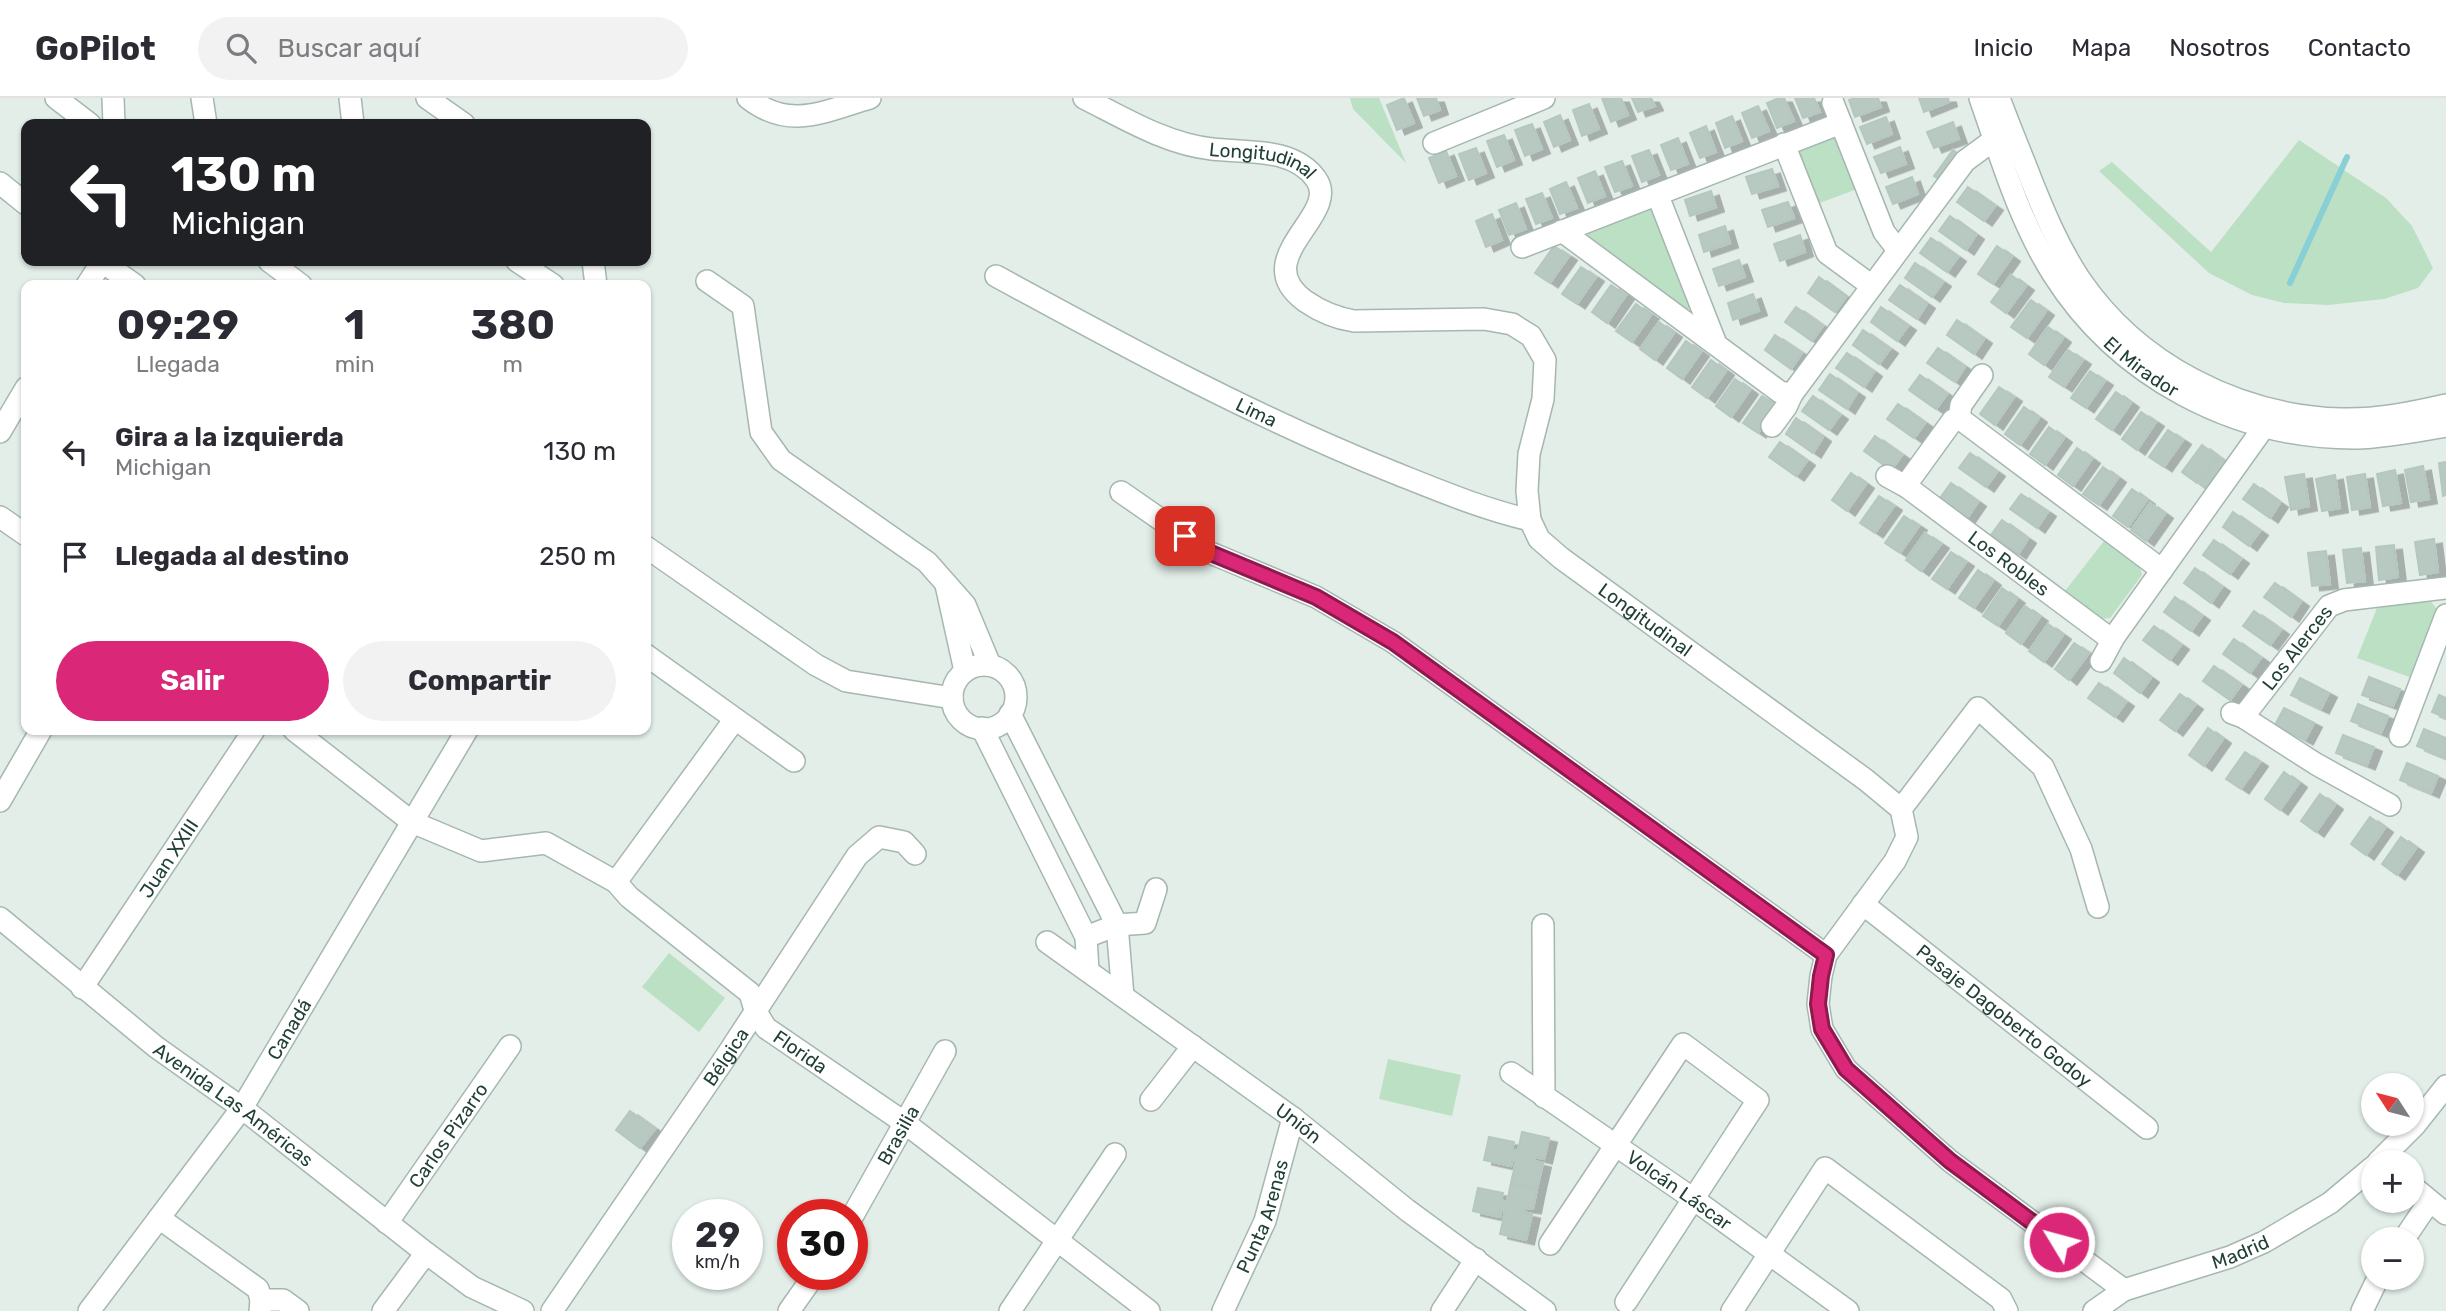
<!DOCTYPE html>
<html lang="es">
<meta charset="utf-8">
<style>
:root{--surface:#fff;--page:#f2f2f3;--text:#2b2b33;--muted:#7c7c81;--line:#e1e1e2;--accent:#db2777}
body{margin:0;font-family:Rubik,sans-serif;background:var(--page);color:var(--text);height:100vh;display:flex;flex-direction:column;font-size:26px;white-space:nowrap}
*{box-sizing:border-box;margin:0}
p{font-size:23px;color:var(--muted)}
.icon{flex:none;width:38px;height:38px;fill:none;stroke:currentColor;stroke-width:2;stroke-linecap:round;stroke-linejoin:round}
.map{position:relative;flex:1;overflow:hidden}
.drawer{position:absolute;left:21px;top:182px;width:630px;height:455px;display:flex;flex-direction:column;background:var(--surface);border-radius:14px;box-shadow:0 2px 5px #0004}
.drawer>*{flex:none}
.banner{position:absolute;left:21px;top:21px;width:630px;height:147px;border-radius:14px;box-shadow:0 2px 5px #0004;background:#202124;color:#fff;overflow:hidden}
.needle{width:46px;rotate:306deg}
.controls{position:absolute;left:2361px;top:975px;display:grid;gap:14px}
.controls a{display:grid;place-items:center;width:63px;height:63px;border-radius:50%;background:var(--surface);box-shadow:0 2px 5px #0004;font-size:35px}
.speed{position:absolute;left:672px;top:1101px;display:flex;gap:14px;font-size:35px;font-weight:700;text-align:center}
.speed>*{display:grid;place-content:center;width:91px;height:91px;border-radius:50%;background:var(--surface);box-shadow:0 2px 5px #0004;line-height:1}
.speed small{font-size:18px;font-weight:400}
.speed .limit{border:10px solid #d22;background:#fff;color:#111}
.pin{position:absolute;display:grid;place-items:center;width:60px;height:60px;color:#fff;margin:-30px;border-radius:14px;box-shadow:0 4px 10px #0006}
.me{position:absolute;width:77px;margin:-38px;rotate:307deg;stroke-linejoin:round;filter:drop-shadow(0 0 5px #0008)}
.turn{display:flex;align-items:center;gap:24px;height:147px;padding:0 35px;font-size:32px}
.turn .icon{width:91px;height:91px;stroke-width:2.5}
.turn b{display:block;font-size:49px;line-height:60px}
.eta{display:flex;justify-content:space-evenly;align-items:center;height:119px;text-align:center}
.eta b{font-size:42px;font-weight:700;line-height:49px}
.primary-button{display:flex;gap:14px;margin-top:auto;padding:14px 35px}
.primary-button a{flex:1;height:80px;border-radius:42px;background:var(--accent);color:#fff;font-size:28px;font-weight:700;line-height:80px;text-align:center}
.primary-button a+a{background:var(--page);color:var(--text)}
ul{padding:0;list-style:none}
li{display:flex;align-items:center;gap:21px;height:105px;padding:0 35px}
li div{flex:1}
li b{display:block;font-size:26px}
li em{font-style:normal}
header{display:flex;align-items:center;gap:42px;box-sizing:border-box;height:98px;padding:0 35px;background:var(--surface);border-bottom:2px solid var(--line)}
header strong{font-size:33px}
nav{display:flex;gap:38px;margin-inline-start:auto;font-size:24px}
.search{width:490px;height:63px;background:var(--page);display:flex;align-items:center;gap:18px;box-sizing:border-box;padding:0 24px;border-radius:38px;color:var(--muted);font-size:26px}
.map>svg:first-child{display:block}
.green{fill:#bbe0c3}
.lines{fill:none;stroke-linecap:round;stroke-linejoin:round}
.stream{stroke:#88cfd6;stroke-width:6}
.building{fill:#b8c9c1;stroke:#b5c8bf;stroke-width:2;filter:url(#shadow)}
.minor-casing{stroke:#a5b7b0;stroke-width:24}
.minor{stroke:#fff;stroke-width:21}
.route-casing{stroke:#8e194d;stroke-width:18}
.route{stroke:#db2777;stroke-width:12}
.labels{text-anchor:middle;stroke-width:7;stroke-linejoin:round;paint-order:stroke}
.street-label{font-size:19px;fill:#214136;stroke:#f4faf7}
</style>
<header>
<strong>GoPilot</strong>
<div class="search"><svg class="icon" aria-label="search" viewBox="0 0 24 24"><circle cx="10" cy="10" r="6"/><path d="M15 15l6 6"/></svg>Buscar aquí</div>
<nav><a>Inicio</a><a>Mapa</a><a>Nosotros</a><a>Contacto</a></nav>
</header>
<div class="map">
<svg width="2446" height="1213" viewBox="0 0 2446 1213">
<defs>
<filter id="shadow"><feDropShadow dx="8" dy="4.5" stdDeviation="0" flood-color="#0004"/></filter>
</defs>
<rect width="100%" height="100%" fill="#e3eee9"/>
<path class="green" d="M1350,0H1379L1406,65L1353,11Z
M1830,38L1835,41L1857,91L1817,106L1797,57L1800,50Z
M2299,42L2386,100L2412,128L2433,170L2418,190L2384,201L2328,207L2284,205L2252,197L2209,175L2099,73L2112,64L2211,154Z
M1643,109L1651,111L1690,210L1684,213L1587,140L1590,131Z
M2104,443L2140,469L2142,477L2110,520L2101,521L2065,493Z
M2430,502L2438,513L2412,580L2357,560L2377,510Z
M669,855L725,900L699,934L642,889Z
M1388,961L1461,977L1452,1018L1379,1001Z"/>
<g class="lines">
<path class="stream" d="M2290,185L2347,59"/>
</g>
<path class="building" d="M1404,0L1414,25L1397,32L1387,7Z
M1417,0H1436L1440,12L1424,18Z
M1602,0H1621L1628,17L1611,24Z
M1632,0H1651L1655,8L1638,14Z
M1779,0H1784L1794,23L1777,30L1767,5Z
M1795,0H1814L1820,14L1803,20Z
M1854,0H1878L1881,9L1855,19L1849,2Z
M1919,0H1948L1949,4L1924,14Z
M1589,6L1599,31L1582,38L1573,12Z
M1758,8L1769,33L1752,40L1742,15Z
M1560,17L1570,42L1554,49L1544,24Z
M1732,18L1742,43L1725,50L1716,25Z
M1886,19L1892,36L1867,46L1860,29Z
M1953,24L1959,41L1934,50L1927,34Z
M1532,26L1542,51L1525,58L1515,32Z
M1706,28L1716,54L1700,60L1690,35Z
M1504,37L1514,62L1497,69L1487,43Z
M1678,40L1688,66L1671,72L1661,47Z
M1900,49L1906,66L1881,75L1874,59Z
M1476,50L1486,75L1469,82L1459,56Z
M1649,52L1659,77L1642,84L1632,58Z
M1953,52L1962,59L1940,82L1934,78Z
M1446,53L1456,78L1439,85L1429,60Z
M1622,63L1632,88L1615,94L1605,69Z
M1772,71L1778,88L1752,96L1746,79Z
M1595,73L1605,98L1588,105L1578,80Z
M1912,79L1918,96L1893,106L1886,89Z
M1566,84L1577,110L1560,116L1550,91Z
M1968,89L1995,108L1984,123L1957,104Z
M1711,93L1716,109L1690,118L1685,102Z
M1542,95L1552,120L1536,126L1526,101Z
M1788,104L1794,120L1768,129L1762,112Z
M1516,105L1526,131L1509,137L1499,112Z
M1492,116L1502,142L1486,149L1476,123Z
M1950,118L1976,137L1966,152L1939,133Z
M1725,128L1730,145L1704,154L1699,137Z
M1800,137L1805,154L1780,163L1774,146Z
M1931,140L1958,159L1947,174L1920,155Z
M1554,148L1569,158L1550,185L1535,175Z
M1997,148L2012,159L1993,186L1978,176Z
M1739,162L1745,179L1719,188L1713,171Z
M1915,165L1943,184L1932,199L1905,180Z
M1581,169L1596,179L1577,206L1562,196Z
M2011,177L2026,188L2006,215L1991,204Z
M1819,179L1846,199L1835,214L1808,195Z
M1611,187L1626,197L1607,225L1592,214Z
M1900,187L1927,206L1917,221L1889,202Z
M1753,196L1759,213L1733,222L1728,205Z
M2031,202L2046,213L2027,240L2011,229Z
M1636,206L1651,217L1632,244L1616,233Z
M1796,209L1823,228L1812,243L1785,224Z
M1881,209L1908,228L1897,243L1871,224Z
M1957,222L1984,241L1974,256L1947,237Z
M1659,224L1674,235L1655,262L1640,251Z
M2048,229L2063,240L2044,267L2029,256Z
M1863,232L1890,251L1879,266L1853,247Z
M1775,237L1802,255L1791,271L1765,252Z
M1686,243L1701,254L1682,281L1667,270Z
M1938,250L1965,269L1955,284L1927,265Z
M2068,252L2083,262L2064,289L2049,279Z
M1847,255L1874,274L1864,289L1836,270Z
M1711,262L1726,273L1707,300L1692,289Z
M2090,273L2105,283L2086,310L2071,300Z
M1830,276L1857,295L1847,311L1819,292Z
M1920,277L1947,296L1936,311L1909,292Z
M1735,281L1750,292L1731,319L1716,308Z
M1999,289L2014,299L1995,327L1980,316Z
M2116,294L2131,305L2112,332L2096,321Z
M1762,298L1778,308L1758,335L1743,325Z
M1813,298L1840,317L1829,332L1802,313Z
M1898,306L1925,325L1914,340L1887,321Z
M2024,309L2039,320L2020,347L2005,336Z
M2141,314L2156,324L2137,352L2122,341Z
M1796,320L1823,339L1813,355L1786,336Z
M2049,329L2064,340L2045,367L2030,356Z
M2168,332L2183,342L2164,369L2149,359Z
M1875,338L1902,357L1891,372L1864,353Z
M1780,344L1807,363L1796,378L1769,359Z
M2202,347L2217,358L2197,385L2182,374Z
M2077,350L2092,361L2073,388L2058,377Z
M1970,355L1997,374L1986,389L1959,370Z
M2219,359L2227,365L2215,382L2213,380L2205,390L2200,386Z
M2446,364V397L2443,398L2439,365Z
M2423,368L2429,401L2411,404L2405,372Z
M2103,369L2118,380L2099,407L2083,396Z
M2395,372L2401,405L2383,408L2377,376Z
M1851,375L1866,386L1847,413L1832,402Z
M2304,376L2309,408L2291,412L2285,379Z
M2365,376L2370,409L2352,412L2347,379Z
M2335,377L2340,410L2322,413L2316,381Z
M1951,385L1978,404L1967,420L1940,400Z
M2254,386L2280,405L2270,420L2243,401Z
M2132,391L2147,402L2128,429L2113,418Z
M2021,396L2048,414L2037,430L2010,411Z
M1879,398L1894,408L1875,435L1860,425Z
M2150,405L2165,416L2146,443L2131,432Z
M2233,414L2260,433L2249,448L2223,429Z
M1904,418L1919,428L1900,455L1885,445Z
M2002,422L2028,441L2018,456L1991,437Z
M1925,435L1941,446L1921,473L1906,462Z
M2434,441L2438,474L2420,477L2415,444Z
M2214,442L2241,461L2230,476L2203,457Z
M2394,447L2398,479L2379,482L2376,449Z
M2361,450L2365,483L2347,485L2343,452Z
M2326,453L2330,486L2312,488L2308,455Z
M1951,454L1966,464L1947,491L1932,481Z
M2195,470L2222,489L2211,505L2184,485Z
M1978,472L1993,483L1974,510L1959,500Z
M2275,485L2301,504L2291,519L2264,499Z
M2002,490L2017,501L1998,528L1983,518Z
M2175,499L2202,518L2191,533L2164,514Z
M2025,508L2040,519L2021,546L2006,535Z
M2254,513L2281,532L2270,547L2243,528Z
M2048,526L2063,537L2044,564L2029,553Z
M2154,528L2181,547L2170,562L2143,542Z
M2234,541L2261,560L2250,575L2223,556Z
M2074,545L2089,555L2069,582L2055,571Z
M2124,560L2151,580L2140,595L2114,575Z
M2214,568L2241,587L2230,602L2203,583Z
M2369,579L2400,591L2393,608L2362,597Z
M2300,580L2329,595L2321,611L2291,597Z
M2099,585L2126,604L2115,619L2088,600Z
M2180,596L2195,607L2175,633L2160,622Z
M2439,597L2446,600V620L2432,614Z
M2358,606L2388,618L2381,635L2351,623Z
M2284,610L2314,625L2305,642L2275,627Z
M2208,630L2223,641L2204,668L2189,657Z
M2424,631L2446,640V660L2417,648Z
M2343,637L2374,649L2367,667L2336,655Z
M2245,654L2260,664L2241,691L2226,681Z
M2407,665L2438,678L2431,695L2400,682Z
M2284,674L2299,685L2280,712L2265,701Z
M2320,696L2335,707L2316,734L2301,723Z
M2370,719L2385,730L2366,757L2351,746Z
M2401,739L2416,750L2397,777L2382,766Z
M630,1013L655,1031L640,1050L616,1032Z
M1522,1034L1549,1040L1544,1061L1535,1059L1534,1063L1543,1065L1537,1091L1511,1085L1516,1063L1512,1062L1511,1068L1484,1062L1489,1039L1514,1044L1512,1052L1518,1053Z
M1511,1085L1537,1091L1533,1111L1524,1110L1523,1114L1532,1116L1526,1142L1500,1136L1505,1114L1501,1113L1500,1119L1473,1113L1478,1090L1503,1095L1501,1102L1507,1104Z"/>
<g class="lines">
<g class="minor-casing">
<g id="minor">
<path d="M56,0L90,26"/>
<path d="M113,0L114,26"/>
<path d="M202,0L206,26"/>
<path d="M350,0L353,26"/>
<path d="M427,0L464,26"/>
<path d="M748,0C790,33 825,13 870,0"/>
<path id="s1" d="M1084,0C1124,20 1166,46 1212,51C1246,55 1293,49 1316,81C1342,117 1246,160 1305,203C1321,214 1335,220 1354,223L1484,221L1512,226L1531,238L1545,262L1543,301L1529,356L1527,393L1530,422L1539,441L1561,460L1866,682L1901,711L1907,739L1895,763L1826,857L1821,878L1818,906L1822,931L1846,971L1950,1063L2124,1192"/>
<path id="s2" d="M1980,0C2001,60 2019,122 2053,176C2118,279 2235,341 2357,340C2387,339 2416,333 2446,328"/>
<path d="M1999,0C2009,27 2020,53 2030,79C2044,114 2058,148 2079,180C2137,266 2238,318 2341,321C2377,322 2411,315 2446,307"/>
<path d="M1833,5L1884,134L1898,152"/>
<path d="M1434,45L1544,0"/>
<path d="M1784,46L1827,155L1872,188"/>
<path d="M0,85L26,106"/>
<path d="M1658,98L1716,246"/>
<path d="M1562,133L1780,294L1792,296L1965,63L2010,30"/>
<path d="M1522,149L1841,25"/>
<path d="M101,163L135,187"/>
<path d="M269,163L301,187"/>
<path d="M517,163L553,187"/>
<path d="M593,163L596,187"/>
<path id="s3" d="M996,178C1126,249 1257,320 1395,375C1440,393 1483,411 1530,422"/>
<path d="M707,183L743,208L761,334L781,362L927,464L965,507L990,567"/>
<path d="M87,187L102,164"/>
<path d="M1959,320L2162,472"/>
<path d="M1772,328L1786,309L1792,296"/>
<path d="M0,334L26,290"/>
<path id="s4" d="M1887,378L1907,389L2108,539H2114"/>
<path d="M1907,389L1911,380L1953,322L1959,320L1961,307L1982,277"/>
<path d="M1121,394L1206,453L1316,499L1393,544L1826,857"/>
<path d="M0,419L26,437"/>
<path d="M646,449L816,567L846,583L952,600"/>
<path d="M946,487L965,573"/>
<path d="M646,557L794,663"/>
<path d="M2101,563L2114,539L2264,329L2274,320"/>
<circle cx="984" cy="599" r="32"/>
<path d="M2232,615L2243,619L2316,666L2390,707"/>
<path d="M1010,616L1117,827L1123,898"/>
<path id="s5" d="M2243,619L2329,508L2344,502L2446,490"/>
<path d="M982,630L1086,839L1088,873"/>
<path id="s6" d="M294,632L412,724L481,753L546,745L616,784L629,799L750,895L755,912L766,930L905,1025L1149,1213"/>
<path d="M2400,638L2446,517"/>
<path d="M0,703L41,632"/>
<path d="M1901,711L1978,610L2043,669L2081,751L2098,809"/>
<path d="M616,784L735,621"/>
<path id="s7" d="M1863,806L2147,1030"/>
<path id="s8" d="M0,820L156,949L242,1010L426,1155L472,1189L523,1213"/>
<path d="M1543,827L1544,999"/>
<path d="M1086,839L1117,827L1145,825L1156,791"/>
<path id="s9" d="M1047,844L1293,1020L1407,1112L1545,1213"/>
<path id="s10" d="M82,890L254,632"/>
<path id="s11" d="M1511,975L1692,1100L1848,1213"/>
<path d="M1151,1002L1193,948"/>
<path d="M2378,1064L2415,1027L2446,988"/>
<path d="M2412,1088L2446,1116"/>
<path id="s12" d="M852,1119L945,953"/>
<path d="M159,1120L258,1191L261,1202L260,1213"/>
<path id="s13" d="M387,1125L510,948"/>
<path d="M2404,1141L2429,1104"/>
<path d="M1550,1146L1683,946L1758,1002L1626,1204"/>
<path d="M261,1202H283L298,1213"/>
<path id="s14" d="M89,1213L242,1010L467,632"/>
<path d="M383,1213L426,1155"/>
<path id="s15" d="M552,1213L725,960L857,758L879,739L904,744L915,756"/>
<path d="M789,1213L815,1176"/>
<path d="M1010,1213L1115,1056"/>
<path id="s16" d="M1223,1213L1265,1123L1293,1020"/>
<path d="M1442,1213L1476,1161"/>
<path d="M1732,1213L1825,1070L2001,1201L2007,1213"/>
<path id="s17" d="M2094,1213L2124,1192L2230,1159L2264,1144L2330,1105L2373,1069"/>
<path d="M2362,1213L2378,1180"/>
</g>
</g>
<use href="#minor" class="minor"/>
</g>
<g class="lines">
<g class="route-casing">
<path id="route" d="M1185,438L1206,453L1316,499L1393,544L1826,857L1821,878L1818,906L1822,931L1846,971L1950,1063L2059,1144"/>
</g>
<use href="#route" class="route"/>
</g>
<g class="labels">
<g class="street-label">
<text dy="7" stroke="none"><textPath href="#s1" startOffset="191">Longitudinal</textPath></text>
<text dy="7" stroke="none"><textPath href="#s2" startOffset="320">El Mirador</textPath></text>
<text dy="7" stroke="none"><textPath href="#s3" startOffset="294">Lima</textPath></text>
<text dy="7" stroke="none"><textPath href="#s4" startOffset="150">Los Robles</textPath></text>
<text dy="7" stroke="none"><textPath href="#s1" startOffset="968">Longitudinal</textPath></text>
<text dy="7" stroke="none"><textPath href="#s5" startOffset="88">Los Alerces</textPath></text>
<text dy="7" stroke="none"><textPath href="#s10" startOffset="156">Juan XXIII</textPath></text>
<text dy="7" stroke="none"><textPath href="#s7" startOffset="180">Pasaje Dagoberto Godoy</textPath></text>
<text dy="7" stroke="none"><textPath href="#s14" startOffset="346">Canadá</textPath></text>
<text dy="7" stroke="none"><textPath href="#s6" startOffset="625">Florida</textPath></text>
<text dy="7" stroke="none"><textPath href="#s15" startOffset="308">Bélgica</textPath></text>
<text dy="7" stroke="none"><textPath href="#s8" startOffset="299">Avenida Las Américas</textPath></text>
<text dy="7" stroke="none"><textPath href="#s9" startOffset="310">Unión</textPath></text>
<text dy="7" stroke="none"><textPath href="#s12" startOffset="94">Brasilia</textPath></text>
<text dy="7" stroke="none"><textPath href="#s13" startOffset="107">Carlos Pizarro</textPath></text>
<text dy="7" stroke="none"><textPath href="#s11" startOffset="205">Volcán Láscar</textPath></text>
<text dy="7" stroke="none"><textPath href="#s16" startOffset="103">Punta Arenas</textPath></text>
<text dy="7" stroke="none"><textPath href="#s17" startOffset="159">Madrid</textPath></text>
</g>
</g>
</svg>
<div class="controls">
<a><svg class="needle" viewBox="-14 -14 28 28"><path d="M0-13l5 13h-10z" fill="#e53935"/><path d="M0 13l5-13h-10z" fill="#7c7c81"/></svg></a>
<a>+</a>
<a>−</a>
</div>
<div class="speed"><div>29<small>km/h</small></div><div class="limit">30</div></div>
<div class="pin" style="left:1185px;top:438px;background:#d93025"><svg class="icon" aria-label="arrive" viewBox="0 0 24 24"><path d="M6 21V4h12l-3 4 3 4H6"/></svg></div>
<svg class="me" style="left:2059px;top:1144px" viewBox="-20 -20 40 40"><circle r="17" fill="#db2777" stroke="#fff" stroke-width="3"/><path d="M0-11L8 9 0 5-8 9z" fill="#fff"/></svg>
<div class="banner">
<div class="turn"><svg class="icon" aria-label="left" viewBox="0 0 24 24"><path d="M17 20v-9H6M10 6l-5 5 5 5"/></svg><div><b>130 m</b>Michigan</div></div>
</div>
<section class="drawer">
<div class="eta">
<div><b>09:29</b><p>Llegada</p></div>
<div><b>1</b><p>min</p></div>
<div><b>380</b><p>m</p></div>
</div>
<ul>
<li><svg class="icon" aria-label="left" viewBox="0 0 24 24"><path d="M17 20v-9H6M10 6l-5 5 5 5"/></svg><div><b>Gira a la izquierda</b><p>Michigan</p></div><em>130 m</em></li>
<li><svg class="icon" aria-label="arrive" viewBox="0 0 24 24"><path d="M6 21V4h12l-3 4 3 4H6"/></svg><div><b>Llegada al destino</b></div><em>250 m</em></li>
</ul>
<div class="primary-button"><a>Salir</a><a>Compartir</a></div>
</section>
</div>
